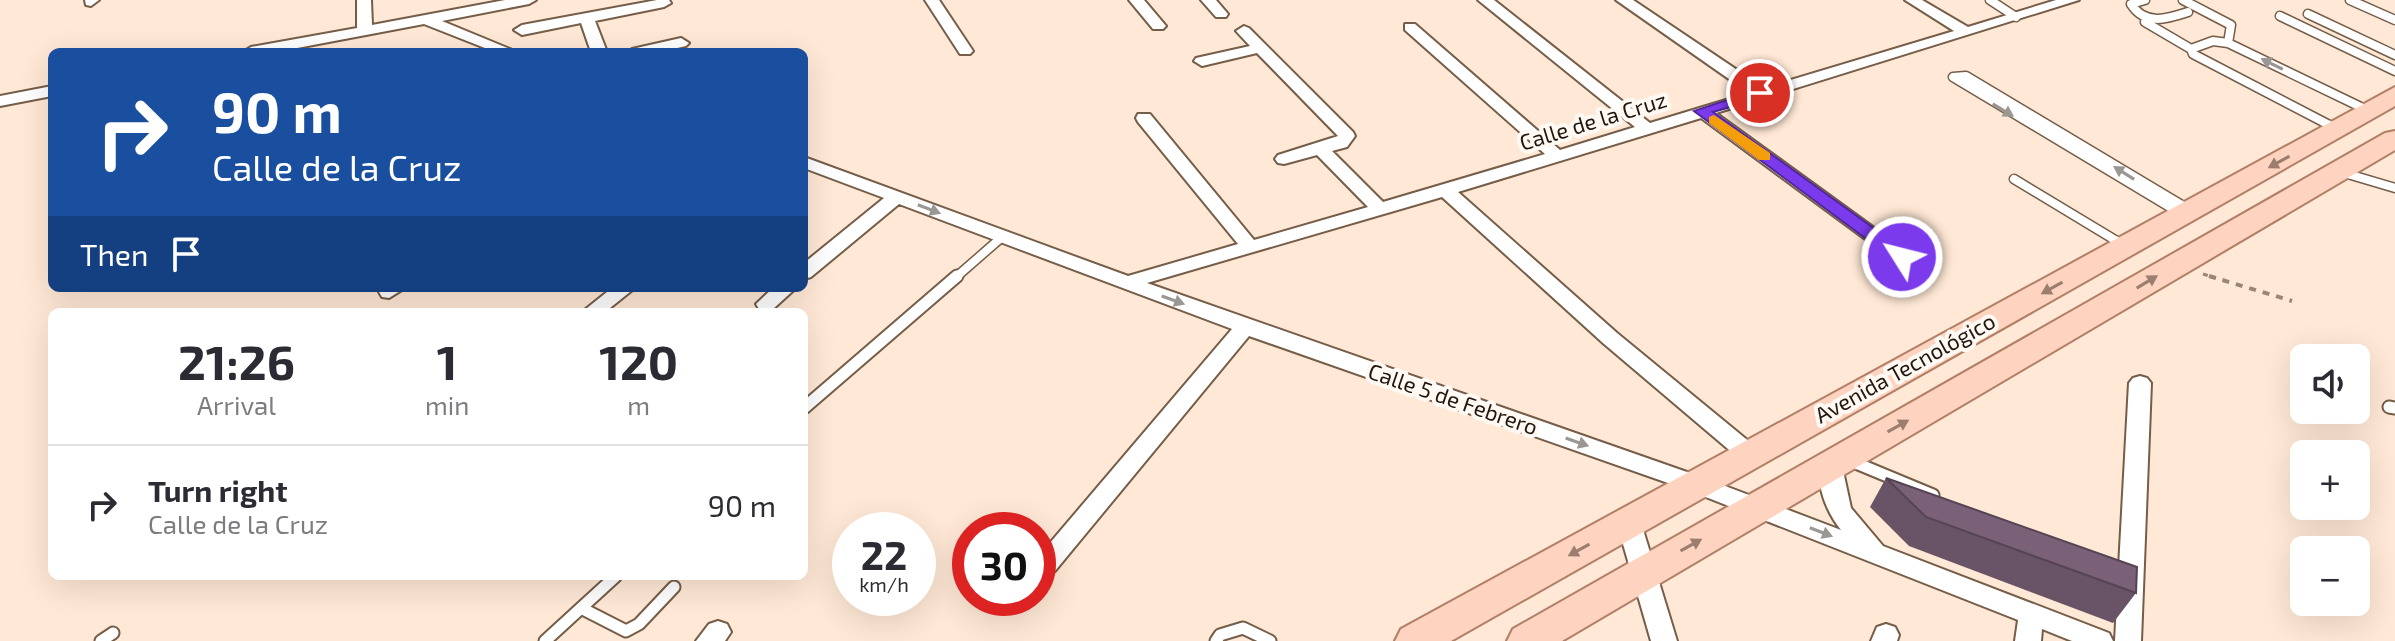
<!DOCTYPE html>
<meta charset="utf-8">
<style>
:root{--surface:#fff;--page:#f2f2f3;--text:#2b2b33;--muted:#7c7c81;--line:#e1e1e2}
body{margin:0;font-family:"Exo 2",sans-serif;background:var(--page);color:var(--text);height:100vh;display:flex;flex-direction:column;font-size:30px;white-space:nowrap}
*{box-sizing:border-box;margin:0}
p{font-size:26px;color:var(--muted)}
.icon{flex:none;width:44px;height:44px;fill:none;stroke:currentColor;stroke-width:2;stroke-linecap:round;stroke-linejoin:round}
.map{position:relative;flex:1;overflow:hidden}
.drawer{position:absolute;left:48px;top:308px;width:760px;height:272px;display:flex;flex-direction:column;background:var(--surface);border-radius:12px;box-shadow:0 8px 32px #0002}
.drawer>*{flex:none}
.top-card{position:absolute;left:48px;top:48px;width:760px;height:244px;border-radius:12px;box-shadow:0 8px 32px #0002;background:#1a4fa0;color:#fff;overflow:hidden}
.tools{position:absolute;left:2290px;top:344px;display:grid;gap:16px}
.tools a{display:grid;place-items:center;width:80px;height:80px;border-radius:12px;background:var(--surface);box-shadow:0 8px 32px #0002;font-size:40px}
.speed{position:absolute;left:832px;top:512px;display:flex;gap:16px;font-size:40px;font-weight:700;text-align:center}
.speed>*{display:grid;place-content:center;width:104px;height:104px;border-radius:50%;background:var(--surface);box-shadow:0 8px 32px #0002;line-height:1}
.speed small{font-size:20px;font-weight:400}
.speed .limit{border:12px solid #d22;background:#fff;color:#111}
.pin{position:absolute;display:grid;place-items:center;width:68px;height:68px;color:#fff;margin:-34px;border:4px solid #fff;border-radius:50%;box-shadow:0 2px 8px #0007}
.me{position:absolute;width:88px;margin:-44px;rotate:306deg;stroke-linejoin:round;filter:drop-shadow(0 0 6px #0008)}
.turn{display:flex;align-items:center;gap:28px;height:168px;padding:0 32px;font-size:36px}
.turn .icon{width:104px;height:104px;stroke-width:2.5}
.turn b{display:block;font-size:56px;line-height:68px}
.then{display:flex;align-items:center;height:76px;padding:0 32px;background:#0003;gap:16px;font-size:30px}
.eta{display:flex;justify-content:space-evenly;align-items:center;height:136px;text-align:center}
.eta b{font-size:48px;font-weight:700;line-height:56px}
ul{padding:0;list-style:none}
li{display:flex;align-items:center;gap:24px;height:120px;padding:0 32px;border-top:2px solid var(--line)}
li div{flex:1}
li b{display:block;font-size:30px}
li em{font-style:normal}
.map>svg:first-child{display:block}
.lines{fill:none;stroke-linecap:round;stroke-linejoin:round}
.service-far1-casing{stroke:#755d48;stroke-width:11}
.service-casing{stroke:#755d48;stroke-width:15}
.minor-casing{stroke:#755d48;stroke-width:4}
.primary-casing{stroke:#b17e66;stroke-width:4}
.path-far1{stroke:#988779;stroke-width:3;stroke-dasharray:5 5;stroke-linecap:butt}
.path{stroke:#988779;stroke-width:4;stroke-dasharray:7 7;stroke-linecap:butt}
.service-far1{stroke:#fff;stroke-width:8}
.service{stroke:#fff;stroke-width:11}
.minor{fill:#fff;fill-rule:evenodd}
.primary{fill:#fed3bf;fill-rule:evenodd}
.wall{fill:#695366}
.building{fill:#7a6177;stroke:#554453;stroke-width:2}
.oneway{fill:#9b9793}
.oneway2{fill:#9b7e70}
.route{fill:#7c3aed;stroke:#51269a;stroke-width:2}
.slow{fill:#f59e0b}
.labels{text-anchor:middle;stroke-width:8;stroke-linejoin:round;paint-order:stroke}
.street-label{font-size:22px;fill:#21170f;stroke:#fff9f4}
</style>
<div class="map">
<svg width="2395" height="641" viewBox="0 0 2395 641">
<rect width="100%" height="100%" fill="#ffe8d5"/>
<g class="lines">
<g class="service-far1-casing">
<path id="service-far1" d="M1990,0L2016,17
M2145,0L2131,4C2145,26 2167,19 2188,12
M2183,0L2231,25L2228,43
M2350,0L2395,20
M2308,14L2395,55
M2280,16L2395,71
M2149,20L2145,22L2191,49L2193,54L2337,129
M2191,49L2213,41L2228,43L2367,110
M2341,172L2395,188
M2014,179L2125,246
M2183,215L1953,77L1966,76L2190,210
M955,278L1002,237"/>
</g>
<g class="service-casing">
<path id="service" d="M2389,407L2395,408
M804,408L957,276
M1851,461L1933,495
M581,608L626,631L639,624L674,587
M101,641L113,633
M545,641L616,576
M1216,641L1220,635L1243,628L1270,641"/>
</g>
<g class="minor-casing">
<path id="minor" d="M85,0H99L91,6L86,5Z
M357,0H371L372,25L505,0H536L529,4L442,21L517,52H495L424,24L276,52H243L251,47L357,28Z
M657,0H669L671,3L664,7L595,21L607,52H591L581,23L522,35L514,30L522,25Z
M925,0H939L973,51L970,54H960Z
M1129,0H1144L1166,26L1163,29H1153Z
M1201,0H1216L1228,14L1226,17H1216Z
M1478,0H1494L1650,123L1749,93L1616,0H1633L1764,88L1954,31L1905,0H1922L1968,27L2056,0H2079L1716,113L1909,253L1911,257L1909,261H1895L1701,118L1458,192L1617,333L1757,448L1760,454L1757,460L1749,462L1741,460L1603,343L1442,197L1147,283L1704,478L1841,530C1827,513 1812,479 1824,457L1832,455L1840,457L1851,508L1883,546L2109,633L2113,641H2072L2042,629L2041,641H2015L2018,620L1688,490L1249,336L1055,571L1046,574L1038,571V557L1232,329L899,204L811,277L804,279V263L884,198L804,168V157L1128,276L1238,244L1138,122L1136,118L1138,114H1150L1254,240L1368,207L1317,155L1284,164L1278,163L1275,159L1278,155L1338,136L1257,53L1202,66L1194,61L1196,58L1250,46L1236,31L1244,26L1249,28L1353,132L1355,136L1347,147L1332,151L1383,202L1545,154L1405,30V24H1415L1560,150L1635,127Z
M681,38L689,43L686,46L660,52H629L632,49Z
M52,86V96L0,106V96Z
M382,288H405L389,298L382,297L379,292Z
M612,288H635L605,312H582Z
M773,288H796L773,309H759L756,304Z
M2140,376L2147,378L2151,383L2141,641H2115L2129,383L2133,378Z
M1629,514L1637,517L1641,523L1677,641H1651L1617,523L1621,517Z
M718,621L727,624L731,632L725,641H696L709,624Z
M1886,624L1895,627L1899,635L1897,641H1871L1877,627Z"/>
</g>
<g class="primary-casing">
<path id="primary" d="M2395,87V106L1451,641H1395L1401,629Z
M2395,131V150L1562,641H1507L1513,629L2385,133Z"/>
</g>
<path class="path-far1" d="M2203,274L2216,278"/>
<path class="path" d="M2209,276L2292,301"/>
<use href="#service-far1" class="service-far1"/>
<use href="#service" class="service"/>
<use href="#minor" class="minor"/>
<use href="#primary" class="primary"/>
</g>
<path class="wall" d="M1886,478L2136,593L2113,623L1909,546L1870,507Z"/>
<path class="building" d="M1886,478L2137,567L2136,593L1926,517Z"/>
<defs><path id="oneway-solid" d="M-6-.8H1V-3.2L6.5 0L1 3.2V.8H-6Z" transform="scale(2)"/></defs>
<g class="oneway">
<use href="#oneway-solid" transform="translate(2272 64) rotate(-154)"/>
<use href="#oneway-solid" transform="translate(2003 110) rotate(31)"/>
<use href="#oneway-solid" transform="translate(2124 173) rotate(-148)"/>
<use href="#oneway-solid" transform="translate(929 209) rotate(21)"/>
<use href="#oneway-solid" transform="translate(1173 300) rotate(20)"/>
<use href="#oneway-solid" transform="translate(1577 442) rotate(19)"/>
<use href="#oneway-solid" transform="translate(1821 532) rotate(21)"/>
</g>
<g class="oneway2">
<use href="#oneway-solid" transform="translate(2279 162) rotate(151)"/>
<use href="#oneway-solid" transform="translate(2147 282) rotate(-31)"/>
<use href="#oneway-solid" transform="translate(2052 288) rotate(151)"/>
<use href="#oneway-solid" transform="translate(1898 426) rotate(-29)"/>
<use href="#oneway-solid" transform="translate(1691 545) rotate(-29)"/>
<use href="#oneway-solid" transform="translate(1579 550) rotate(151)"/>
</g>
<path class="route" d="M1760,89L1768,93L1766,97L1713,112L1908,253L1910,257L1908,261H1896L1694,111Z"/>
<path class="slow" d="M1714,115L1770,153V160H1759L1709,123V117Z"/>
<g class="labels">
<g class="street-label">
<text transform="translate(1593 121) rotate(-17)" y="8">Calle de la Cruz</text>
<text transform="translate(1905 368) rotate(-29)" y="8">Avenida Tecnológico</text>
<text transform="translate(1453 399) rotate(19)" y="8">Calle 5 de Febrero</text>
</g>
</g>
</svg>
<div class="tools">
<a><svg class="icon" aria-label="sound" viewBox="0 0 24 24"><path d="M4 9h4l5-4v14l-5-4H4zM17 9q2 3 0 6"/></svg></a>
<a>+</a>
<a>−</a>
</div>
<div class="speed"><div>22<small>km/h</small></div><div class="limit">30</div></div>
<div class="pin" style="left:1760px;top:93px;background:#d93025"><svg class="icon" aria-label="arrive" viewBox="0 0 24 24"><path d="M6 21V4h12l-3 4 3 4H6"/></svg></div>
<svg class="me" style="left:1902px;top:257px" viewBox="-20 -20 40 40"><circle r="17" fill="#7c3aed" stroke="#fff" stroke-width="3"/><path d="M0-11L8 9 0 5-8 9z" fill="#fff"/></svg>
<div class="top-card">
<div class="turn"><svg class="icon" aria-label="right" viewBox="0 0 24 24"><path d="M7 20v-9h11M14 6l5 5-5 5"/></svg><div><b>90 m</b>Calle de la Cruz</div></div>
<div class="then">Then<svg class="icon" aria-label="arrive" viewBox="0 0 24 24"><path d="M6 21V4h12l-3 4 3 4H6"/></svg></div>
</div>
<section class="drawer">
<div class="eta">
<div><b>21:26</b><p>Arrival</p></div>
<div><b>1</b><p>min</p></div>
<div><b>120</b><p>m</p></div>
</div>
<ul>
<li><svg class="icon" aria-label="right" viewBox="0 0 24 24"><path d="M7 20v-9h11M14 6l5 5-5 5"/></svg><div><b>Turn right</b><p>Calle de la Cruz</p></div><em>90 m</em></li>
</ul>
</section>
</div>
